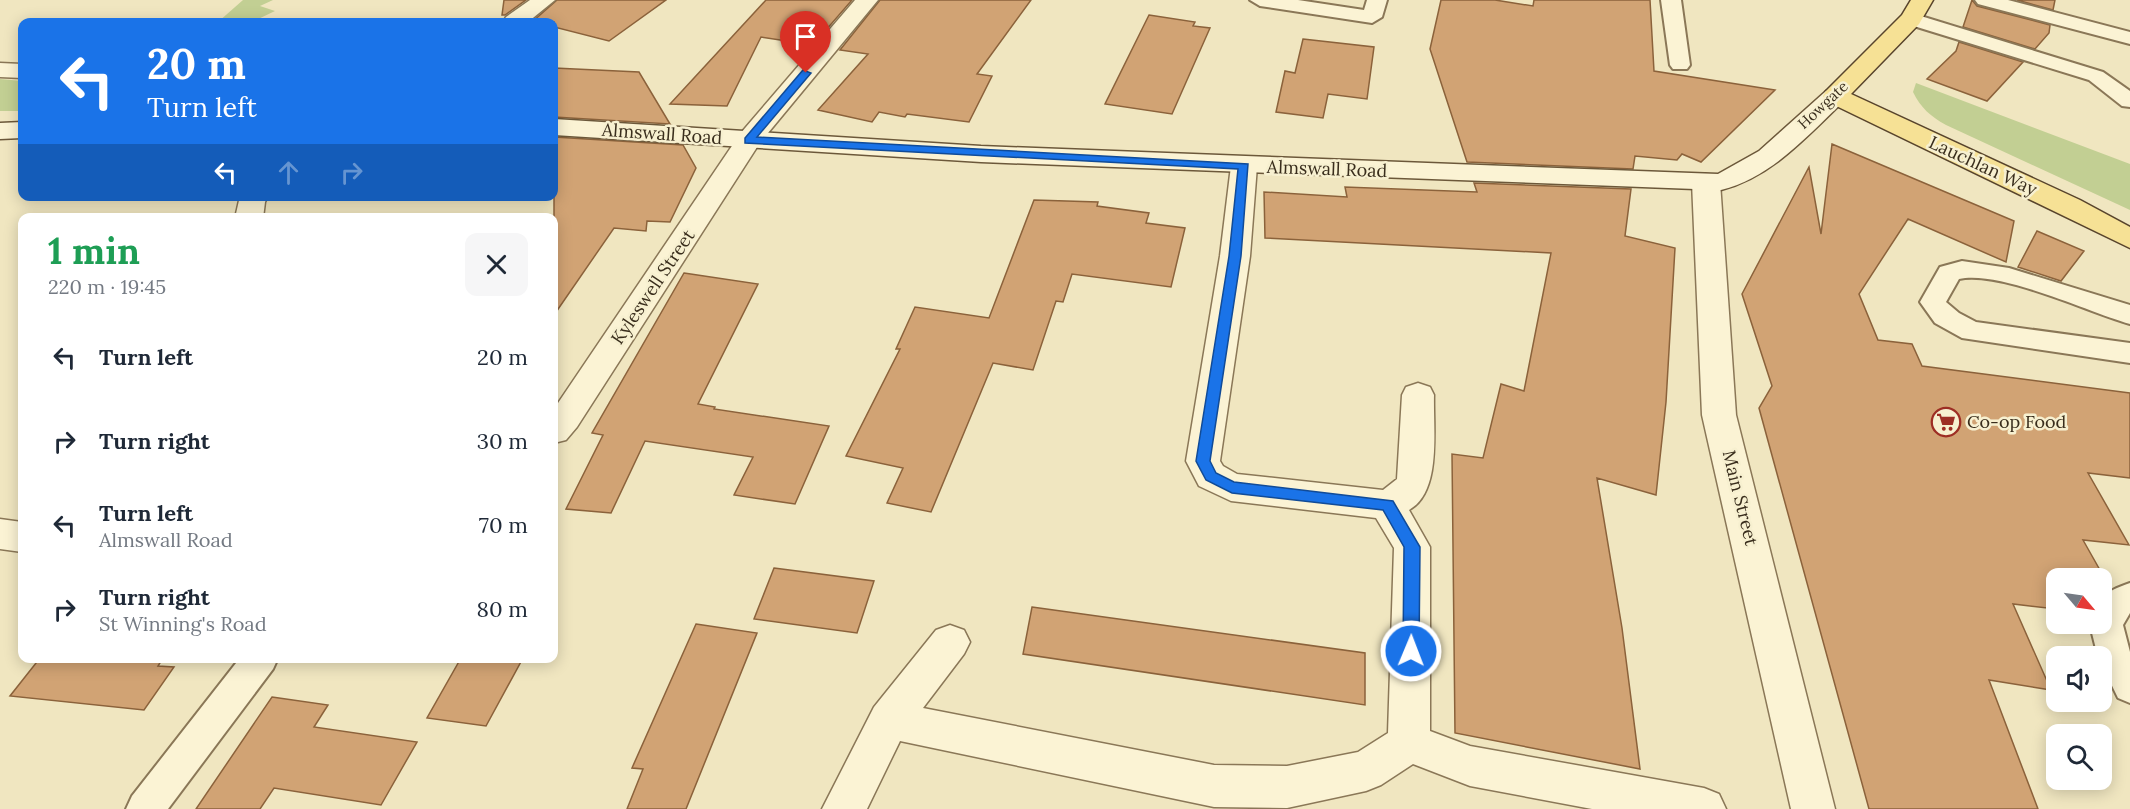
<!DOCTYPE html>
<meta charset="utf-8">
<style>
:root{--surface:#fff;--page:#f6f6f7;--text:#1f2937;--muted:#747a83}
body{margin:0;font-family:Lora,serif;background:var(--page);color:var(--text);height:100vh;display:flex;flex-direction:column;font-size:22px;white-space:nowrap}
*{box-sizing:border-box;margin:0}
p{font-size:20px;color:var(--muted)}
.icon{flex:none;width:33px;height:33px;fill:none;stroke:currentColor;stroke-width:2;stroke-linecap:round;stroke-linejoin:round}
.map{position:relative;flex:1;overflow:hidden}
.panel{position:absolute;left:18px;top:213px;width:540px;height:450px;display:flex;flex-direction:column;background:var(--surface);border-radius:12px;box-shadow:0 3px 15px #0003}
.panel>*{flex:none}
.banner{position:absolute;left:18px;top:18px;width:540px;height:183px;border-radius:12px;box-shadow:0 3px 15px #0003;background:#1a73e8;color:#fff;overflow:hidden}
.needle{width:39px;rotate:119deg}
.controls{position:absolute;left:2046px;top:568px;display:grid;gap:12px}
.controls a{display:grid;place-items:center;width:66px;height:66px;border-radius:12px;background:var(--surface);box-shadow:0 3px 15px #0003;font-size:30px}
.pin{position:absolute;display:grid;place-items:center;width:51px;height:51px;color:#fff;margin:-62px -26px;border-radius:50% 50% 50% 0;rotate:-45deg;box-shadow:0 0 6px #0007}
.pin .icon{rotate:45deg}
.me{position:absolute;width:66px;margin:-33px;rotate:1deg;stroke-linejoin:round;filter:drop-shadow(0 0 4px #0008)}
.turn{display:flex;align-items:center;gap:21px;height:126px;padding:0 30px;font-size:27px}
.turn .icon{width:78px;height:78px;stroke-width:2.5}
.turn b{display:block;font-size:42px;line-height:51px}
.lanes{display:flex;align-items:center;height:57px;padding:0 30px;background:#0003;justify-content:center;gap:30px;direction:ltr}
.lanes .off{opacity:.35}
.round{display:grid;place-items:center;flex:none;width:63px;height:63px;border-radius:12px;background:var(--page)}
.summary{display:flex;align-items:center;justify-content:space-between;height:102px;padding:0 30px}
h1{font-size:36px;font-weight:800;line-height:45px;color:#1e9e55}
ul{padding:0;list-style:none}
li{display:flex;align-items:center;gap:18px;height:84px;padding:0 30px}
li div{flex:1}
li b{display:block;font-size:22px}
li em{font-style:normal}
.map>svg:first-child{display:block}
.green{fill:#c2cf93}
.building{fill:#d1a374;stroke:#8b623b;stroke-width:1.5}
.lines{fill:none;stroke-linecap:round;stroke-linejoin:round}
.lane-casing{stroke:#8a7757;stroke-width:4}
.street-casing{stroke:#8a7757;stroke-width:3}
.secondary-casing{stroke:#6c583a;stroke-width:3}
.primary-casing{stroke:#58442c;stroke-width:3}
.lane{fill:#fbf3d4;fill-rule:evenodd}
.street{fill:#fbf3d4;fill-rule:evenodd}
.secondary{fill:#fbf3d4;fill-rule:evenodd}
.primary{fill:#f6e195;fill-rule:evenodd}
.route{fill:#1a73e8;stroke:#114b97;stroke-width:1.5}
.labels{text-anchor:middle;stroke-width:5;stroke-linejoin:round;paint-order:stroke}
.far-street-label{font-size:15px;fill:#392d1c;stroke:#f7f0d0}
.street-label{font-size:18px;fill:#392d1c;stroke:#f7f0d0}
.poi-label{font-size:18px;fill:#392d1c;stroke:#f7f0d0;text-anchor:start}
</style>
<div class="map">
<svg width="2130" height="809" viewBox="0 0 2130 809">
<rect width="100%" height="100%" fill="#f0e6c0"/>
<path class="green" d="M243,0H273L260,6L275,11L252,22H218Z
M0,79L22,81V111H0Z
M1916,83L2130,164V210L1946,125C1930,116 1921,108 1913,92Z"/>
<path class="building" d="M504,0H526L505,15H502Z
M557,0H666L609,41L554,27V22H532Z
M766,0H852L813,45L761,37L727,106L670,104Z
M880,0H1031L977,74L992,76L969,122L907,114L905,117L879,112L872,122L818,110L868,54L840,50Z
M1441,0H1495L1533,6L1534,0H1650L1654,71L1775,90L1701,162L1682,154L1677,160L1635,156L1633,169L1467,162L1430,49Z
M1972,0L1977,6L2050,25L2049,33L2035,49L1963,27Z
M2017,0H2055L2053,10Z
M1149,15L1195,22L1193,26L1210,28L1172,114L1105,104Z
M1303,39L1374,47L1367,99L1328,94L1323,118L1276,112L1285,71L1295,73Z
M1959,42L2023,62L1987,101L1927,79L1956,51Z
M554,68L639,72L670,124L554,117Z
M554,137L683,145L696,168L670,222L647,221L646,231L614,228L554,315Z
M1832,144L2014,221L2006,262L1908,219L1859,294L1878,340L1912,344L1922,366L2130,393V478L2088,473L2129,545L2083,540L2105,579H2056V609L2013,604L2051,690L1989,680L2038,809H1869L1759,408L1772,386L1742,294L1809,167L1821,234Z
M1474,183L1631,189L1625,236L1675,248L1666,402L1656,495L1597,478L1622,628L1640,769L1455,733L1452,454L1483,458L1501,384L1524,391L1551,253L1265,238L1264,192L1347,197L1345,187L1477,192Z
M1034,200L1098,202L1097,206L1149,213L1146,223L1185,228L1171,287L1072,274L1063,302L1056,301L1033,370L993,363L931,512L887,503L903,468L846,456L900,349H896L915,307L989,318Z
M2037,231L2084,251L2061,281L2018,267Z
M684,273L758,284L698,404L715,407L714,409L829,426L795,504L734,495L753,457L645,441L611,513L566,509L603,435L592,433Z
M774,568L874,581L857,633L754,619Z
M1032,607L1365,653V705L1023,654Z
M696,624L757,633L686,809H627L643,769L632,768Z
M40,658H163L158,666L174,667L144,710L10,696Z
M461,658H523L486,726L427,718Z
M272,697L328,705L314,727L417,742L381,805L274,788L260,809H196Z"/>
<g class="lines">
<g class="lane-casing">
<path id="lane" d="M1250,0H1298L1364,10L1367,0H1387L1382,17L1372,23L1260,6Z
M1661,0H1681L1690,65L1687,69H1673L1670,65Z
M1975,0H2008L2130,32V44L1978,4Z
M1911,13L2103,72L2130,91V107L2122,106L2089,80L1904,23L1901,19Z
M1962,261L2009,268L2130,305V324C2088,312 2000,270 1959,279L1946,302L1959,313L1976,322L2130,343V363L1962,338L1935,323L1920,302L1940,267Z
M2130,583V613L2123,625L2130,652V703L2118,698L2102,665V657H2098L2090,625L2102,624C2102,595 2102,593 2130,583Z
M240,658H278L273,669L168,809H126L132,796Z"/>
</g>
<g class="street-casing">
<path id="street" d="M530,0H555L528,22H503L506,17Z
M855,0H878L759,144L577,427L566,440L554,443V409L740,134Z
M0,63L22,64V78L0,77Z
M1244,158L1253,160L1257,166L1250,256L1220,461L1223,466L1237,474L1383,490L1397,479L1402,395L1406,387L1418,383L1430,387L1434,395C1433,429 1442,492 1409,510L1430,547V731L1470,746L1704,788L1719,794L1726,809H1592L1470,786L1413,764L1381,785L1366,791L1287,808L1214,807L900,741L867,809H822L874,707L936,630L950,625L964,630L970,642L964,654L923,708L1214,765L1287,766L1358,752L1388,733L1394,548L1376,518L1231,501L1199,486L1186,461L1220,256L1231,166L1235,160Z
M1706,174L1716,176L1720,182L1736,415L1835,809H1791L1702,415L1692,182L1696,176Z
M240,196H268L265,202L263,218H235Z
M0,519L22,522V552L0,549Z"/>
</g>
<g class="secondary-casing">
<path id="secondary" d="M1835,89L1844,91L1847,96L1844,101C1807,136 1772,177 1721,190L981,162L554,135V119L981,146L1718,174L1759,151L1826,91Z
M22,122V138L0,139V123Z"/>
</g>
<g class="primary-casing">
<path id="primary" d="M1911,0H1933L1919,24L1851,94L2080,200L2130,227V248L1826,101L1823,96L1826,91L1902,15Z"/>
</g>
<use href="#lane" class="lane"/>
<use href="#street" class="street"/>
<use href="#secondary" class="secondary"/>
<use href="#primary" class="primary"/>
</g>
<path class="route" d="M803,70L811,73L757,137L1248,164L1241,256L1210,461L1216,473L1234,482L1393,501L1420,547L1419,651L1417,656H1405L1403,651L1404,547L1383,510L1232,493L1206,480L1196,461L1229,256L1238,169L745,143V138Z"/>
<defs>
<g id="supermarket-ring" transform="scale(1.5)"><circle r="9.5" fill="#f7f0d0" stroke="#9d2e24" stroke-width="1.5"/><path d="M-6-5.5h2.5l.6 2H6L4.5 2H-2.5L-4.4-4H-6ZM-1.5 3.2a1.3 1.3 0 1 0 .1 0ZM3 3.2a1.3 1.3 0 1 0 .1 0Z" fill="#9d2e24"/></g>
</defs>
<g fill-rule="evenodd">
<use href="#supermarket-ring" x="1946" y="422"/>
</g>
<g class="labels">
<g class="far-street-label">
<text transform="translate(1823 105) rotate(-43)" y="5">Howgate</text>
</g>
<g class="street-label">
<text transform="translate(662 134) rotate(4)" y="6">Almswall Road</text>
<text transform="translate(1983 166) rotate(25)" y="6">Lauchlan Way</text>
<text transform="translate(1327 169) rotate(2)" y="6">Almswall Road</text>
<text transform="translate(653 287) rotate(-56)" y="6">Kyleswell Street</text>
<text transform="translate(1740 498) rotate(76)" y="6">Main Street</text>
</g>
<g class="poi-label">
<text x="1967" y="428">Co-op Food</text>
</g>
</g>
</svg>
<div class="controls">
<a><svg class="needle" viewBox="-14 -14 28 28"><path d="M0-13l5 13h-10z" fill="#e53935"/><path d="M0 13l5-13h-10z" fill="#747a83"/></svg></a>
<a><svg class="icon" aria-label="sound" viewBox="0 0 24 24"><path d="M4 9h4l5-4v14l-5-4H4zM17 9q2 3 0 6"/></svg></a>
<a><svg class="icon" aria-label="search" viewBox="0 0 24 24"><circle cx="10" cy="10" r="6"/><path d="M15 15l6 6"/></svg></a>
</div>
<div class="pin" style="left:806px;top:73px;background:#d93025"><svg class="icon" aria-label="arrive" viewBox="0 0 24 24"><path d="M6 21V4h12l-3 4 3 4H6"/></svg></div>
<svg class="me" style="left:1411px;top:651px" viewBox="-20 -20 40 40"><circle r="17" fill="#1a73e8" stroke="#fff" stroke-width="3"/><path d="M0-11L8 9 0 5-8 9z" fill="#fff"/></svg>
<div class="banner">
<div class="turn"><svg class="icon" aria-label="left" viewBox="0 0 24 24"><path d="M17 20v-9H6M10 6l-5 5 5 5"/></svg><div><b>20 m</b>Turn left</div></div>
<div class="lanes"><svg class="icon" aria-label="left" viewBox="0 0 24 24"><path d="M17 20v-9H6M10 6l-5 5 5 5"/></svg><svg class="icon off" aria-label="ahead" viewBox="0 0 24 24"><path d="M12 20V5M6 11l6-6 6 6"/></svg><svg class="icon off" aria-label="right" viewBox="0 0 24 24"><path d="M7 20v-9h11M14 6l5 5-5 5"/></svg></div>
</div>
<section class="panel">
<div class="summary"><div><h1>1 min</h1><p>220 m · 19:45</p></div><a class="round"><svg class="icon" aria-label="close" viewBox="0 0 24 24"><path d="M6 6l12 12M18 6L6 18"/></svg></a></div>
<ul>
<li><svg class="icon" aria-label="left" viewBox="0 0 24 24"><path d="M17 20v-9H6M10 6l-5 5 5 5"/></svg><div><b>Turn left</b></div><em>20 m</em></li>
<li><svg class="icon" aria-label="right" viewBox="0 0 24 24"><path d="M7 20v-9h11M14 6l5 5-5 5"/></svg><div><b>Turn right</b></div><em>30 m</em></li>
<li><svg class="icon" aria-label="left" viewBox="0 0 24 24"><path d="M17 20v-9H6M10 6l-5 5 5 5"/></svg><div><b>Turn left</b><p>Almswall Road</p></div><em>70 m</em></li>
<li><svg class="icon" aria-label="right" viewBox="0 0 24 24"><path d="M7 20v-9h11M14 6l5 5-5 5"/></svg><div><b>Turn right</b><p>St Winning's Road</p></div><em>80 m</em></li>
</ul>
</section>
</div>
